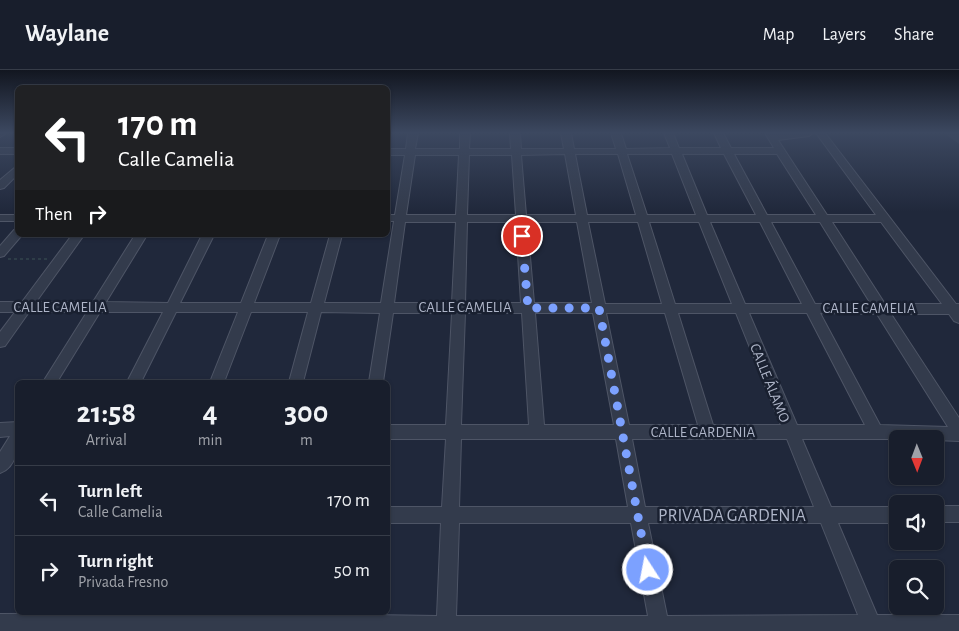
<!DOCTYPE html>
<meta charset="utf-8">
<style>
:root{--surface:#181e2c;--page:#212734;--text:#f1f3f6;--muted:#9fa2a9;--line:#363c48}
body{margin:0;font-family:"Alegreya Sans",sans-serif;background:var(--page);color:var(--text);height:100vh;display:flex;flex-direction:column;font-size:19px;white-space:nowrap}
*{box-sizing:border-box;margin:0}
p{font-size:16px;color:var(--muted)}
.icon{flex:none;width:28px;height:28px;fill:none;stroke:currentColor;stroke-width:2;stroke-linecap:round;stroke-linejoin:round}
.map{position:relative;flex:1;overflow:hidden}
.panel{position:absolute;left:15px;top:310px;width:375px;height:235px;display:flex;flex-direction:column;background:var(--surface);border-radius:8px;box-shadow:0 1px 4px #0004,0 0 0 1px var(--line)}
.panel>*{flex:none}
.banner{position:absolute;left:15px;top:15px;width:375px;height:152px;border-radius:8px;box-shadow:0 1px 4px #0004,0 0 0 1px var(--line);background:#202124;color:#fff;overflow:hidden}
.needle{width:32px;rotate:179deg}
.tools{position:absolute;left:889px;top:360px;display:grid;gap:10px}
.tools a{display:grid;place-items:center;width:55px;height:55px;border-radius:8px;background:var(--surface);box-shadow:0 1px 4px #0004,0 0 0 1px var(--line);font-size:25px}
.pin{position:absolute;display:grid;place-items:center;width:42px;height:42px;color:#fff;margin:-21px;border:2px solid #fff;border-radius:50%;box-shadow:0 1px 5px #0007}
.me{position:absolute;width:55px;margin:-28px;rotate:349deg;stroke-linejoin:round;filter:drop-shadow(0 0 4px #0008)}
.turn{display:flex;align-items:center;gap:18px;height:105px;padding:0 20px;font-size:22px}
.turn .icon{width:65px;height:65px;stroke-width:2.5}
.turn b{display:block;font-size:35px;line-height:42px}
.then{display:flex;align-items:center;height:48px;padding:0 20px;background:#0003;gap:10px;font-size:19px}
.eta{display:flex;justify-content:space-evenly;align-items:center;height:85px;text-align:center}
.eta b{font-size:30px;font-weight:700;line-height:35px}
ul{padding:0;list-style:none}
li{display:flex;align-items:center;gap:15px;height:70px;padding:0 20px;border-top:1px solid var(--line)}
li div{flex:1}
li b{display:block;font-size:19px}
li em{font-style:normal}
header{display:flex;align-items:center;gap:30px;box-sizing:border-box;height:70px;padding:0 25px;background:var(--surface);border-bottom:1px solid var(--line)}
header strong{font-size:24px}
nav{display:flex;gap:28px;margin-inline-start:auto;font-size:18px}
.map>svg:first-child{display:block}
.lines{fill:none;stroke-linecap:round;stroke-linejoin:round}
.minor-casing{stroke:#4e5566;stroke-width:2}
.path{stroke:#3c5257;stroke-width:1;stroke-dasharray:3 3;stroke-linecap:butt}
.minor{fill:#333b4c;fill-rule:evenodd}
.wall{fill:#333c4e}
.route{stroke:#7ca1ff;stroke-width:9;stroke-dasharray:0 16.2}
.labels{text-anchor:middle;stroke-width:5;stroke-linejoin:round;paint-order:stroke}
.street-label{font-size:15px;fill:#aeb5c8;stroke:#192030}
.near-street-label{font-size:18px;fill:#aeb5c8;stroke:#192030}
</style>
<header>
<strong>Waylane</strong>
<nav><a>Map</a><a>Layers</a><a>Share</a></nav>
</header>
<div class="map">
<svg width="959" height="561" viewBox="0 0 959 561">
<rect width="100%" height="100%" fill="#20283b"/>
<g class="lines">
<g class="minor-casing">
<path id="minor" d="M0,63H5V64L0,67Z
M408,63H418L415,79H460V63H470L469,79H511L510,63H520L521,79H564L561,63H571L574,79H616L611,63H621L626,79L670,78L664,63H673L679,78H721L714,63H723L731,78H774L765,63H813L809,66L778,70L827,145H876L816,63H825L956,234H959V253L954,251L949,244H891L959,348V371L935,370V369H802L831,437H898V453H838L877,545H959V561H0V544L234,543L437,546L441,453H388V437H442L446,369H388V355H446L452,243H393L383,312H369L380,243L321,242L303,312H289L308,242H251L224,312H210L238,242H176L141,312H127L163,242H100L57,312H43L87,242H29L5,276L0,277V262L15,242H0V232H22L72,165H84L36,232H93L135,165H147L106,232L168,233L202,165H214L180,233H241L268,165H280L254,233H311L330,165H342L324,233H381L394,151H388V145H395L405,85H388V79H406ZM565,84L576,145H526L521,85ZM575,84H618L636,145H587ZM627,84H672L696,145H647ZM682,84H724L756,145H707ZM734,84H777L816,145H767ZM415,85H459L456,145H406ZM469,85H512L516,145H467ZM405,152H456L452,233H394ZM467,152H516L521,233H465ZM527,152H577L592,233H534ZM588,152H638L662,234H605ZM649,152H699L732,234H675ZM710,152H760L802,234H745ZM771,152H820L871,234H815ZM832,152H881L942,234H885ZM465,243H522L529,355H461ZM535,243H593L614,355H544ZM606,243H665L698,355H629ZM678,243H736L781,355H713ZM749,243H807L865,355H797ZM820,243L877,244L948,357L880,355ZM461,369H616L628,437H459ZM632,369H787L814,437H645ZM459,453H631L648,546H456ZM648,453H821L858,545L667,546Z
M0,78H18V84H0Z
M18,95V104L4,118L0,119V110Z
M0,145H18V151H0Z
M18,159V165H22L4,186L0,187V176L14,160Z
M18,352C18,370 20,396 0,403V382L10,366L0,367V353Z
M935,436H959V452H935Z"/>
</g>
<path class="path" d="M8,189H48"/>
<use href="#minor" class="minor"/>
</g>
<path class="wall" d="M944,63H959V74Z"/>
<linearGradient id="sky" x2="0" y2="1"><stop stop-color="#121620"/><stop offset="0.44" stop-color="#3c4860"/><stop offset="1" stop-color="#3c4860" stop-opacity="0"/></linearGradient>
<rect width="959" height="142" fill="url(#sky)"/>
<g class="lines">
<path class="route" d="M522,166L528,238H599L648,500"/>
</g>
<g class="labels">
<g class="street-label">
<text x="60" y="242">CALLE CAMELIA</text>
<text x="465" y="242">CALLE CAMELIA</text>
<text x="869" y="243">CALLE CAMELIA</text>
<text transform="translate(770 313) rotate(68)" y="5">CALLE ÁLAMO</text>
<text x="703" y="367">CALLE GARDENIA</text>
</g>
<g class="near-street-label">
<text x="732" y="451">PRIVADA GARDENIA</text>
</g>
</g>
</svg>
<div class="tools">
<a><svg class="needle" viewBox="-14 -14 28 28"><path d="M0-13l5 13h-10z" fill="#e53935"/><path d="M0 13l5-13h-10z" fill="#9fa2a9"/></svg></a>
<a><svg class="icon" aria-label="sound" viewBox="0 0 24 24"><path d="M4 9h4l5-4v14l-5-4H4zM17 9q2 3 0 6"/></svg></a>
<a><svg class="icon" aria-label="search" viewBox="0 0 24 24"><circle cx="10" cy="10" r="6"/><path d="M15 15l6 6"/></svg></a>
</div>
<div class="pin" style="left:522px;top:166px;background:#d93025"><svg class="icon" aria-label="arrive" viewBox="0 0 24 24"><path d="M6 21V4h12l-3 4 3 4H6"/></svg></div>
<svg class="me" style="left:648px;top:500px" viewBox="-20 -20 40 40"><circle r="17" fill="#7ca1ff" stroke="#fff" stroke-width="3"/><path d="M0-11L8 9 0 5-8 9z" fill="#fff"/></svg>
<div class="banner">
<div class="turn"><svg class="icon" aria-label="left" viewBox="0 0 24 24"><path d="M17 20v-9H6M10 6l-5 5 5 5"/></svg><div><b>170 m</b>Calle Camelia</div></div>
<div class="then">Then<svg class="icon" aria-label="right" viewBox="0 0 24 24"><path d="M7 20v-9h11M14 6l5 5-5 5"/></svg></div>
</div>
<section class="panel">
<div class="eta">
<div><b>21:58</b><p>Arrival</p></div>
<div><b>4</b><p>min</p></div>
<div><b>300</b><p>m</p></div>
</div>
<ul>
<li><svg class="icon" aria-label="left" viewBox="0 0 24 24"><path d="M17 20v-9H6M10 6l-5 5 5 5"/></svg><div><b>Turn left</b><p>Calle Camelia</p></div><em>170 m</em></li>
<li><svg class="icon" aria-label="right" viewBox="0 0 24 24"><path d="M7 20v-9h11M14 6l5 5-5 5"/></svg><div><b>Turn right</b><p>Privada Fresno</p></div><em>50 m</em></li>
</ul>
</section>
</div>
